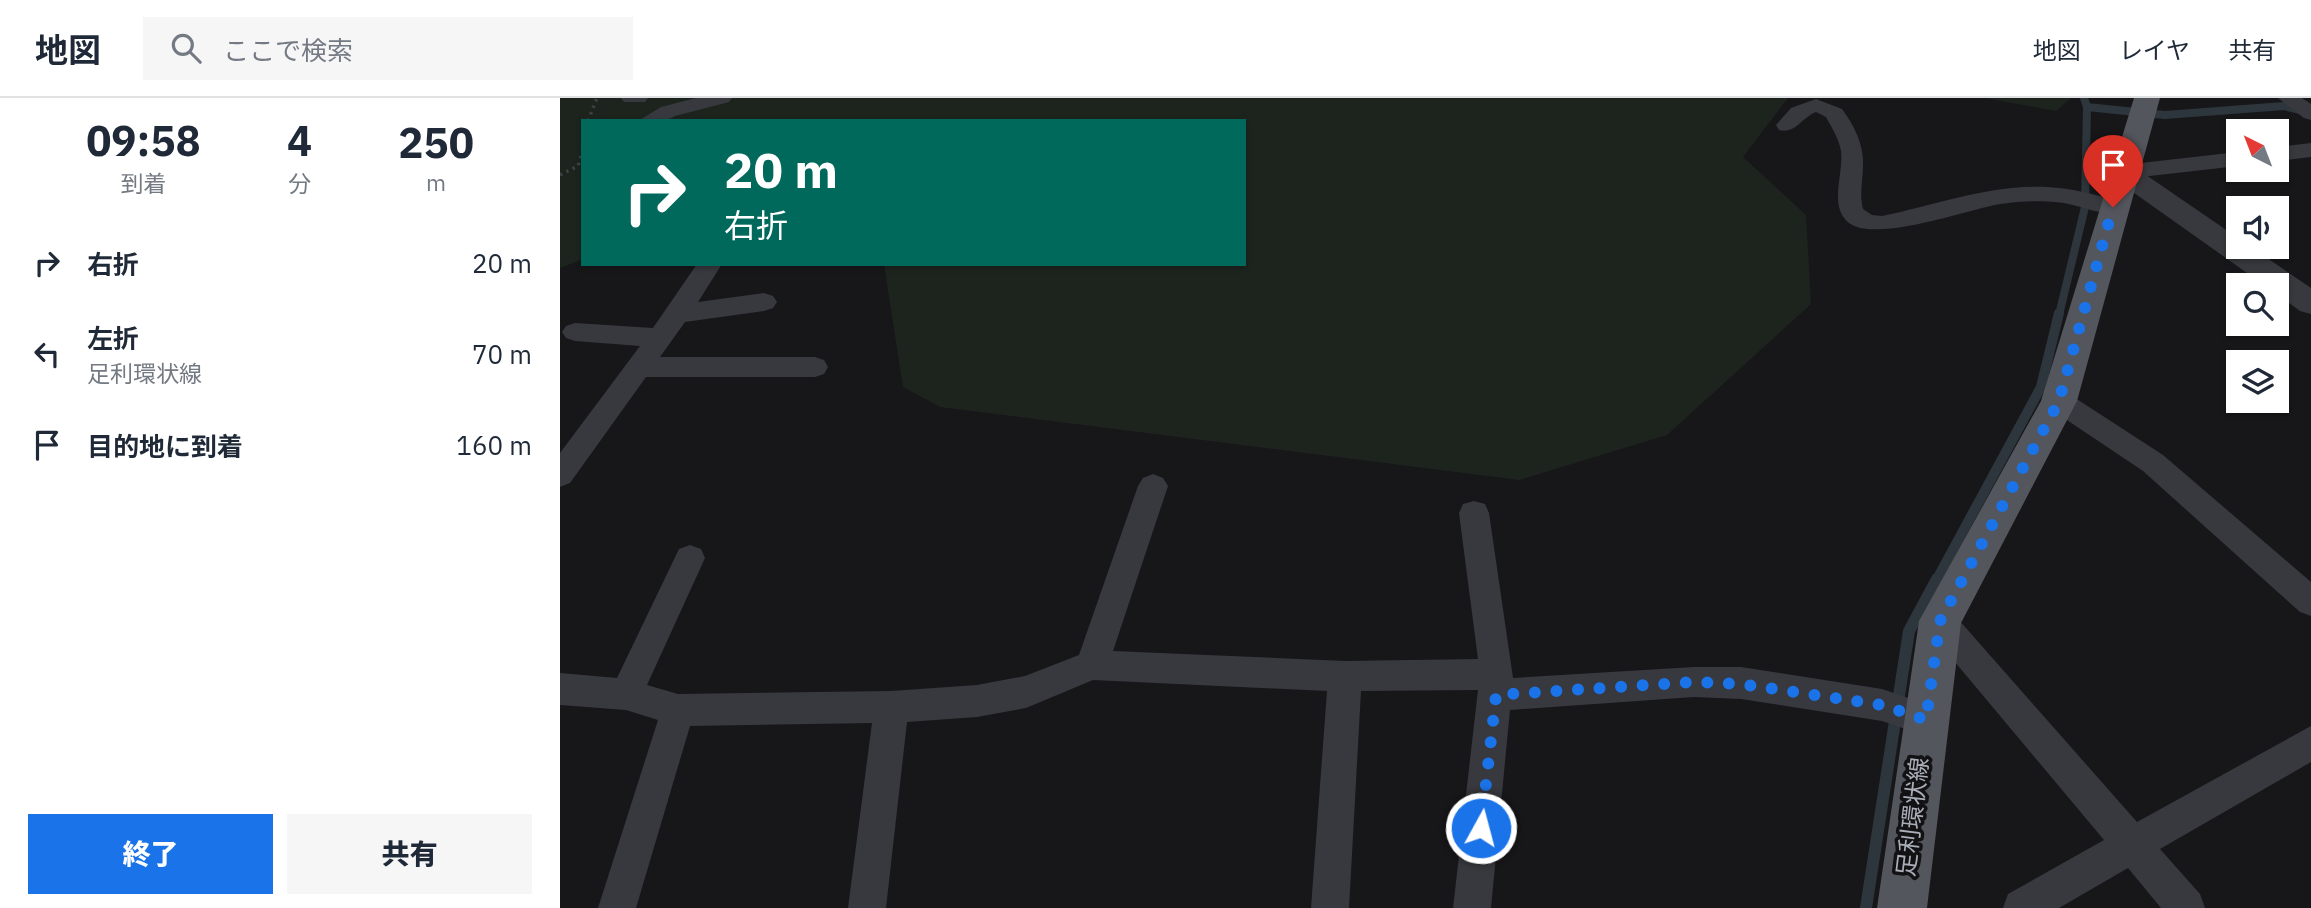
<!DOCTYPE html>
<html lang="ja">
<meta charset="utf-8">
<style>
:root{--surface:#fff;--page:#f6f6f7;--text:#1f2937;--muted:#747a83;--line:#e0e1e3;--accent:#1a73e8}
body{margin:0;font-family:"IBM Plex Sans","Noto Sans JP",sans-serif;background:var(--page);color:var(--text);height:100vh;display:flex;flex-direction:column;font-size:26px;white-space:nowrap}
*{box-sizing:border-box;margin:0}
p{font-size:23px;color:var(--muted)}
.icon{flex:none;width:38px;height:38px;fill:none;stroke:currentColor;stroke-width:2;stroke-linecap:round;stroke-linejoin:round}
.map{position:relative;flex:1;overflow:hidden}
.drawer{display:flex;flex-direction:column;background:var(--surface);width:560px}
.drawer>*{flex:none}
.banner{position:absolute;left:21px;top:21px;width:665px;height:147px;border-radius:0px;box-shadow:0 2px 5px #0004;background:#00695c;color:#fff;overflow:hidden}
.needle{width:46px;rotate:318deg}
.fabs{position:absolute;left:1666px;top:21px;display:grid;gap:14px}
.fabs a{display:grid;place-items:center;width:63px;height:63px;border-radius:0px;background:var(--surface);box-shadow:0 2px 5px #0004;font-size:35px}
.pin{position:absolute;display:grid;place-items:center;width:60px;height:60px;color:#fff;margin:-72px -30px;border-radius:50% 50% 50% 0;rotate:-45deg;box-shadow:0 0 7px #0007}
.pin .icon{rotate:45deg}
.me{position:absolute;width:77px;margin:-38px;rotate:7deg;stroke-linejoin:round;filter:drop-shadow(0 0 5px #0008)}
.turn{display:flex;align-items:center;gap:24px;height:147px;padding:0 28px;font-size:32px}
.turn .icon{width:91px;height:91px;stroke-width:2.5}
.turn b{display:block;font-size:49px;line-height:60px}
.eta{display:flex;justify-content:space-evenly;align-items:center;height:119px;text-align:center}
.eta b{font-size:42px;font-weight:800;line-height:49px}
.primary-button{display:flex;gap:14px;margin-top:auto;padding:14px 28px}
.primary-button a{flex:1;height:80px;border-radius:0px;background:var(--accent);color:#fff;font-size:28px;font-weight:800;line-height:80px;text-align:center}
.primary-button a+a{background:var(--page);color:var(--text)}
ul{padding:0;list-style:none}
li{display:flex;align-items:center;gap:21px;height:91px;padding:0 28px}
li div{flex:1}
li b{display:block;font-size:26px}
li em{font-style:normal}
header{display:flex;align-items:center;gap:42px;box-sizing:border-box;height:98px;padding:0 35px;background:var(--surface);border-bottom:2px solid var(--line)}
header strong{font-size:33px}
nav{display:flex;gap:38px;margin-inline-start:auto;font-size:24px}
.search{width:490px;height:63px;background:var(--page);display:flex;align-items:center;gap:18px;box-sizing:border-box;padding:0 24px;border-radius:0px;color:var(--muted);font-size:26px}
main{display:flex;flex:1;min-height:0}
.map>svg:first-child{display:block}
.green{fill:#1d241e}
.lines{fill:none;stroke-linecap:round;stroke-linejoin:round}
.stream-far2{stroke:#2d363c;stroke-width:8}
.stream-far1{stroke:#2d363c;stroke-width:10}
.stream{stroke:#2d363c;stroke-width:12}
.path{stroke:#3e4045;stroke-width:3.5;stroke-dasharray:2.5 4.5;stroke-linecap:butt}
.minor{fill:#38393e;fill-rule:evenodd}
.tertiary{fill:#38393e;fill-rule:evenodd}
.primary{fill:#54565d;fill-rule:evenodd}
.route{stroke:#1a73e8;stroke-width:12;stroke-dasharray:0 21.6}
.labels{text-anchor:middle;stroke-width:7;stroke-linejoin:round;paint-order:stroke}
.street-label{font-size:24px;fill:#aaaeb8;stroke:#121214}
</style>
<header>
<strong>地図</strong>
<div class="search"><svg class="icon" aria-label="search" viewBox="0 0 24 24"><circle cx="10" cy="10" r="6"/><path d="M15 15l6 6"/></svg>ここで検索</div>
<nav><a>地図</a><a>レイヤ</a><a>共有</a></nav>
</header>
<main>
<section class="drawer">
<div class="eta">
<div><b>09:58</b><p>到着</p></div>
<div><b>4</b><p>分</p></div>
<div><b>250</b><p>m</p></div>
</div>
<ul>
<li><svg class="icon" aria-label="right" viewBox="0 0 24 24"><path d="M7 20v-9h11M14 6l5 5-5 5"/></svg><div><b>右折</b></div><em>20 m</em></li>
<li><svg class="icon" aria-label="left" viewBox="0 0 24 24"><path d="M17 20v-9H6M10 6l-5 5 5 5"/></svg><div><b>左折</b><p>足利環状線</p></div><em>70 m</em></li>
<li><svg class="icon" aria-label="arrive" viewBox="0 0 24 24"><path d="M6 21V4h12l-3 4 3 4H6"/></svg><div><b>目的地に到着</b></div><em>160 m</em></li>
</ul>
<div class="primary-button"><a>終了</a><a>共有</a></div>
</section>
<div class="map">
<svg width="1751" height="810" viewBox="0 0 1751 810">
<rect width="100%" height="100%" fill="#171719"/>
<path class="green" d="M0,0H1228L1183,59L1246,117L1251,206L1107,337L959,382L380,309L343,289L324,166H684V23H23V161L0,170Z
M1425,0H1511L1496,13Z"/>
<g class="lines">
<path class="stream-far2" d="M1527,9L1605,17L1724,8L1751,15
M1499,217L1525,109L1527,9L1524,0"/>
<path class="stream-far1" d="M1376,483L1481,289L1499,215"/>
<path class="stream" d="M1306,810L1349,533L1377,481"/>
<path class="path" d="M28,23L37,0
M0,77L18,68L23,51"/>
<path class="minor" d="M61,0H88L85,4H64Z
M136,0H172L169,4L115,18L105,23H78L101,9Z
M1718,0H1742L1751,6V22L1744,20Z
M1256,1L1282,11C1294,27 1304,47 1303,67C1303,82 1299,96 1303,111L1312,117L1322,118C1376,107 1431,86 1487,89C1512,90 1537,97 1561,104L1565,109L1561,114C1544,119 1522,108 1504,105C1483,102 1461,103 1440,106C1406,112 1316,145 1289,125C1268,108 1284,76 1281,53C1279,41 1272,30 1266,19L1256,14C1241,20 1236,36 1219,32L1216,27L1231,10Z
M1751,45V59L1717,63V49Z
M1678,54V68L1563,81L1555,79L1552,74L1555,69L1563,67Z
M137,166H162L138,204L204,195L213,198L217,204L213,210L204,213L125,224L100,259H255L264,262L268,269L264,276L255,279H86L10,385L0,389V355L80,248L15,243L6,240L2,234L6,228L15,225L93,230Z
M1499,293L1509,296L1603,357L1751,484V518L1740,514L1583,373L1489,310L1485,303L1489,296Z
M593,376L603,380L608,388L553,553L785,563L918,561L899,415L903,406L914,403L925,406L929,415L953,580L1134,569H1181L1322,591L1378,610L1383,622L1378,634L1366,638L1322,623L1181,601L1134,599L950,612L931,810H893L918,592L801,593L789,810H751L767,593L533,582L466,610L417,619L347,624L326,810H288L312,625L130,628L76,810H38L98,622L66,612L0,607V575L57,580L119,451L130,447L141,451L145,460L87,587L118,596L331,593L417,587L465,578L519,557L578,388L583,380Z
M1380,509L1391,513L1577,724L1751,628V664L1600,751L1640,796L1645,810H1601L1568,770L1499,810H1443L1448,796L1544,742L1369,533L1364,523L1369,513Z"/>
<path class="tertiary" d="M1563,66L1573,68L1678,140V149H1691L1751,190V216L1740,213L1717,196V187H1704L1553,80L1549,74L1553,68Z"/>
<path class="primary" d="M1574,0H1600L1517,303L1401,525L1367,810H1317L1359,523L1481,303Z"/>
</g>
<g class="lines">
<path class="route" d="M921,730L936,597L1133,584L1181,586L1322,607L1366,622L1380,523L1499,303L1553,109"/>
</g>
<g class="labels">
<g class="street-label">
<text transform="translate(1353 719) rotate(-83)" y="8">足利環状線</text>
</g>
</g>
</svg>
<div class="fabs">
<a><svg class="needle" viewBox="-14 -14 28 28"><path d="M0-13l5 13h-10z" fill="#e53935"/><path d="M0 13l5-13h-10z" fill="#747a83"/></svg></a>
<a><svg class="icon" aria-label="sound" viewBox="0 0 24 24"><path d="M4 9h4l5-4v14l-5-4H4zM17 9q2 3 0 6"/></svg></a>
<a><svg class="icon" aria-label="search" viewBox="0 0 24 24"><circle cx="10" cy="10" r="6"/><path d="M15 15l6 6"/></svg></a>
<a><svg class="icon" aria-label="layers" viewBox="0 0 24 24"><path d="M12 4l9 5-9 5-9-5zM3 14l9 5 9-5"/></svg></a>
</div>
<div class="pin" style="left:1553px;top:109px;background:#d93025"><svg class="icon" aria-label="arrive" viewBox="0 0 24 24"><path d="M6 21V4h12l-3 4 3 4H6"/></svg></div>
<svg class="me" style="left:921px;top:730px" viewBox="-20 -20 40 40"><circle r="17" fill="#1a73e8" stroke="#fff" stroke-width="3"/><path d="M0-11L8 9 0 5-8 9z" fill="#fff"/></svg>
<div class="banner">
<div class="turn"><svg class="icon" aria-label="right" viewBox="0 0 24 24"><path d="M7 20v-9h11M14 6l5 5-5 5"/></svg><div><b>20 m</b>右折</div></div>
</div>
</div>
</main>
